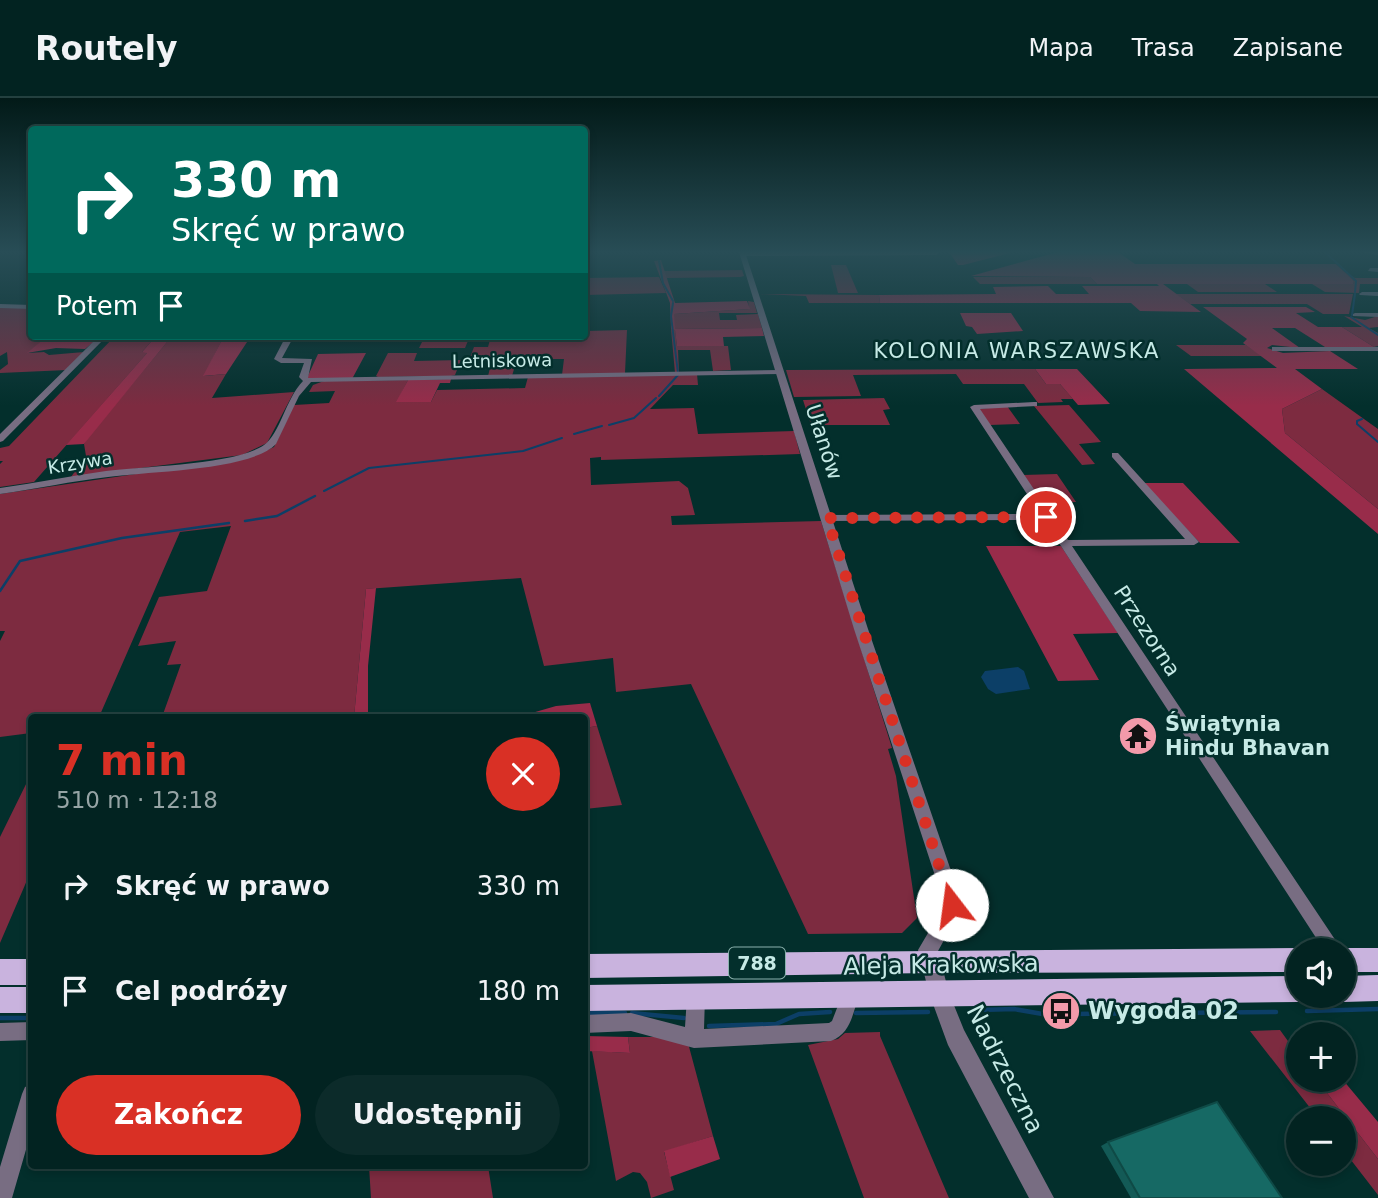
<!DOCTYPE html>
<html lang="pl">
<meta charset="utf-8">
<style>
:root{--surface:#022321;--page:#0c2b2a;--text:#f1f3f6;--muted:#96a4a5;--line:#23403f;--accent:#d93025}
body{margin:0;font-family:"DejaVu Sans",sans-serif;background:var(--page);color:var(--text);height:100vh;display:flex;flex-direction:column;font-size:26px;white-space:nowrap}
*{box-sizing:border-box;margin:0}
p{font-size:23px;color:var(--muted)}
.icon{flex:none;width:38px;height:38px;fill:none;stroke:currentColor;stroke-width:2;stroke-linecap:round;stroke-linejoin:round}
.map{position:relative;flex:1;overflow:hidden}
.panel{position:absolute;left:28px;top:616px;width:560px;height:455px;display:flex;flex-direction:column;background:var(--surface);border-radius:7px;box-shadow:0 4px 10px #0003,0 0 0 2px var(--line)}
.panel>*{flex:none}
.hud{position:absolute;left:28px;top:28px;width:560px;height:214px;border-radius:7px;box-shadow:0 4px 10px #0003,0 0 0 2px var(--line);background:#00695c;color:#fff;overflow:hidden}
.fabs{position:absolute;left:1286px;top:840px;display:grid;gap:14px}
.fabs a{display:grid;place-items:center;width:70px;height:70px;border-radius:50%;background:var(--surface);box-shadow:0 4px 10px #0003,0 0 0 2px var(--line);font-size:35px}
.pin{position:absolute;display:grid;place-items:center;width:60px;height:60px;color:#fff;margin:-30px;border:4px solid #fff;border-radius:50%;box-shadow:0 2px 7px #0007}
.me{position:absolute;width:77px;margin:-38px;rotate:345deg;stroke-linejoin:round;filter:drop-shadow(0 0 5px #0008)}
.turn{display:flex;align-items:center;gap:24px;height:147px;padding:0 28px;font-size:32px}
.turn .icon{width:91px;height:91px;stroke-width:2.5}
.turn b{display:block;font-size:49px;line-height:60px}
.then{display:flex;align-items:center;height:66px;padding:0 28px;background:#0003;gap:14px;font-size:26px}
.round{display:grid;place-items:center;flex:none;width:74px;height:74px;border-radius:37px;background:var(--page)}
.summary{display:flex;align-items:center;justify-content:space-between;height:119px;padding:0 28px}
h1{font-size:42px;font-weight:800;line-height:52px;color:var(--accent)}
.primary-button{display:flex;gap:14px;margin-top:auto;padding:14px 28px}
.primary-button a{flex:1;height:80px;border-radius:42px;background:var(--accent);color:#fff;font-size:28px;font-weight:800;line-height:80px;text-align:center}
.primary-button a+a{background:var(--page);color:var(--text)}
ul{padding:0;list-style:none}
li{display:flex;align-items:center;gap:21px;height:105px;padding:0 28px}
li div{flex:1}
li b{display:block;font-size:26px}
li em{font-style:normal}
header{display:flex;align-items:center;gap:42px;box-sizing:border-box;height:98px;padding:0 35px;background:var(--surface);border-bottom:2px solid var(--line)}
header strong{font-size:33px}
nav{display:flex;gap:38px;margin-inline-start:auto;font-size:24px}
.map>svg:first-child{display:block}
.green{fill:#7d2b40}
.forest{fill:#982c4a}
.water{fill:#0c3f67}
.lines{fill:none;stroke-linecap:round;stroke-linejoin:round}
.stream-far2{stroke:#0c3f67;stroke-width:2}
.stream-far1{stroke:#0c3f67;stroke-width:2.5}
.stream{stroke:#0c3f67;stroke-width:4.5}
.minor{fill:#786d82;fill-rule:evenodd}
.tertiary{fill:#786d82;fill-rule:evenodd}
.primary{fill:#c9b3de;fill-rule:evenodd}
.wall{fill:#135a56}
.building{fill:#166964;stroke:#0f4a46;stroke-width:2}
.route{stroke:#d93025;stroke-width:12;stroke-dasharray:0 21.6}
.labels{text-anchor:middle;stroke-width:5;stroke-linejoin:round;paint-order:stroke}
.far-street-label{font-size:18px;fill:#c6eae6;stroke:#032f2c}
.shield{fill:#032f2c;stroke:#8cb2ae;stroke-width:2}
.shield-label{font-size:19px;font-weight:bold;fill:#c6eae6}
.far-quarter-label{font-size:21px;letter-spacing:2px;fill:#c6eae6;stroke:#032f2c}
.street-label{font-size:21px;fill:#c6eae6;stroke:#032f2c}
.poi-label{font-size:21px;font-weight:bold;fill:#c6eae6;stroke:#032f2c;text-anchor:start}
.near-street-label{font-size:24px;fill:#c6eae6;stroke:#032f2c}
.near-poi-label{font-size:24px;font-weight:bold;fill:#c6eae6;stroke:#032f2c;text-anchor:start}
</style>
<header>
<strong>Routely</strong>
<nav><a>Mapa</a><a>Trasa</a><a>Zapisane</a></nav>
</header>
<div class="map">
<svg width="1378" height="1100" viewBox="0 0 1378 1100">
<rect width="100%" height="100%" fill="#032f2c"/>
<path class="green" d="M831,167H846L858,195H838Z
M742,172L744,178L740,179L666,180L664,173Z
M1343,173L1355,180H1378V186H1360L1359,195L1325,194L1312,186H1353L1354,183Z
M659,179L666,195L585,197L584,180Z
M973,179H1090L1097,186H980Z
M1187,186H1265L1277,194H1198Z
M760,196L879,197L880,205H809L806,198Z
M1176,196H1353L1349,216H1323L1307,206H1190Z
M748,203L754,204L757,215H719L720,222H737L736,217L758,216L762,230L675,231L677,248H728L731,272L713,273L710,252H678L679,275H675L671,231H674V216L749,211Z
M0,210H31L32,238H47L28,255L44,254L49,257L84,254L67,272L0,275V272L8,266L7,254L0,258Z
M1344,218L1365,222L1378,218V229L1369,230L1378,235V248L1374,249L1342,229H1362Z
M627,232L625,275L562,277L564,261H517L512,278H488L492,262H469L474,249H488L491,238H584L585,233Z
M115,238H156L142,254H148L34,384L0,389V366L3,363H0V350L9,348Z
M172,238H224L204,278L226,276L212,300L294,294L267,345L242,357L71,379L86,358L84,346L87,341Z
M425,238H470L465,250H419Z
M1176,247H1246L1262,258H1191Z
M388,255H417L414,263L461,262L455,277L451,278L378,279L376,278Z
M1035,271L1046,286H1060L1073,301H1061L1063,304L1038,305L1024,286H963L956,276L853,277L861,298L794,299L786,272Z
M697,276L698,287H673L650,311L694,310L698,336L794,333L800,356L601,362V359L590,360L591,387L679,383L688,390L695,417L671,418L672,427L821,423L892,650L888,651L896,678L917,820L902,835L808,836L691,586L616,594L613,560L544,568L521,480L366,491L354,619H162L181,566L167,567L176,543L138,548L159,499L207,493L231,428L180,434L99,619L32,620L31,635L0,639V543L5,533H0V396L251,359L274,349L294,307L329,305L335,293L309,294L313,287L324,283L408,282L397,304H431L437,292L525,290L528,279Z
M1322,291L1378,331V411L1285,335L1282,311Z
M884,300L890,311L883,312L890,327H811L803,302Z
M1069,307L1101,344L1079,346L1095,366L1082,367L1034,308Z
M1007,308L1020,326L990,327L979,311Z
M1057,376L1076,404L1041,405L1023,377Z
M597,628L622,707L585,711V630Z
M31,676V773L0,845V739Z
M1280,932L1298,957V982H1317L1378,1061V1097L1344,1053V1020H1318L1250,933Z
M880,934V938L949,1100H864L808,947L838,941L845,935Z
M628,939H662L688,945L713,1038L664,1054L674,1092L651,1100L647,1084L640,1075L633,1074L616,1083L592,953L630,955Z
M369,1068H488L493,1100H371Z"/>
<path class="forest" d="M949,154H1014L963,167H958Z
M1058,154H1118L1135,166H1336L1354,183L1353,186H1163L1201,214L1140,213L1131,205H880L879,197L996,196L993,189L1048,188L1056,196H1089L1082,188H1159L1157,186H1097L1090,179L971,178Z
M661,162L675,205L747,203L750,211L674,216L675,231L762,230L764,238L723,239L724,248H677L675,232L671,231L670,205L654,163Z
M1203,209H1306L1315,214L1296,215L1318,229H1342L1374,249H1325L1295,230H1272L1300,250L1272,247L1267,250L1283,255L1330,253L1358,271H1295L1322,291L1282,311L1285,335L1378,411V436L1184,271L1277,270L1243,245L1247,241Z
M960,215H1011L1023,233L977,236L972,229L966,228Z
M47,238H101L85,251L56,250L27,255Z
M156,238H172L84,346L66,347L147,255L142,254Z
M224,238H251L226,276L203,278Z
M366,255L352,281L306,282L318,256Z
M1035,271H1077L1110,306L1078,307L1060,286H1046Z
M451,281L450,285H440L431,304H396L408,282Z
M1143,385H1183L1240,445H1200Z
M986,448H1061L1118,535L1073,536L1099,582L1058,583Z
M376,490L368,568V619H354L366,491Z
M590,605L597,628L585,630L584,620L518,619L556,608Z
M585,938L628,939L630,955L585,953Z
M1317,982H1343L1378,1024V1061Z
M713,1038L720,1061L670,1079L664,1053Z"/>
<path class="water" d="M1018,569L1024,573L1030,591L996,596L988,591L981,579L985,573Z"/>
<g class="lines">
<path class="stream-far2" d="M1325,154L1356,183L1355,194
M659,163L663,185L673,203
M673,205L671,218L678,275
M1352,217L1355,196
M1351,219L1378,237
M659,298L678,277
M1362,321L1357,323V326L1378,344
M609,327L634,320L656,300
M574,336L602,328
M324,393L369,370L523,353L562,340"/>
<path class="stream-far1" d="M245,423L277,418L315,398
M0,493L20,463L122,440L229,425"/>
<path class="stream" d="M979,912L1014,911L1054,918
M1307,913L1378,911
M584,915H625
M632,915L684,920
M856,915L928,914
M1068,916L1276,914
M0,920H32
M709,928L776,926L799,916L830,914"/>
<path class="minor" d="M939,154L937,157L742,158L739,156L742,154Z
M1361,154H1378V157Z
M1370,170H1378V174L1368,173Z
M1362,194H1378V198L1360,197L1359,196Z
M0,206L32,207V211L0,210Z
M1355,215H1378V219L1353,218V216Z
M99,238H107L3,343L0,344V336Z
M286,238H294L282,260L312,261L308,280L780,272L784,274L780,276L311,284L299,298L276,346C250,373 147,373 108,379C72,383 36,391 0,396V390C35,385 71,378 106,373C143,368 236,367 264,347C280,336 286,300 303,283L299,279L304,265H281L274,261Z
M1272,249H1378V253H1272Z
M1034,304H1037V308L980,311L1068,442L1185,441L1112,359V355H1118L1199,444L1194,447L1072,448L1342,852H1324L1044,422L826,423L821,420L826,417L1040,416L970,309L974,307Z
M850,889L856,892L859,898C852,917 851,935 831,943L694,950L631,933L584,935V917L631,915L685,929L687,899L690,893L696,890L702,893L705,899L704,931L829,925L832,923L844,892Z
M32,924V942L0,943V925Z
M32,986V1031L12,1100H0V1069L22,996L25,989Z"/>
<path class="tertiary" d="M739,154H745L868,531L960,799L959,815L938,853L949,895L964,932L1054,1100H1029L948,947L929,895L918,852L941,813L942,799L854,531Z"/>
<path class="primary" d="M1298,850L1304,852H1298V874L929,875L584,880V856Z
M1344,850H1378V874H1344V852H1338Z
M0,861H32V887H0Z
M1378,877V903L1344,904L1335,900L1334,898H1344V878Z
M1298,878V898H1308L1298,904L584,913V887Z
M0,889H32V915H0Z"/>
</g>
<path class="wall" d="M1108,1044L1282,1100H1131L1101,1048Z"/>
<path class="building" d="M1217,1004L1282,1100H1140L1108,1044Z"/>
<linearGradient id="sky" x2="0" y2="1"><stop stop-color="#021a18"/><stop offset="0.5" stop-color="#284d56"/><stop offset="1" stop-color="#284d56" stop-opacity="0"/></linearGradient>
<rect width="1378" height="308" fill="url(#sky)"/>
<g class="lines">
<path class="route" d="M952,807L827,420L1046,419"/>
</g>
<defs>
<g id="temple-disc" transform="scale(2.0125)"><circle r="9.5" fill="#f39aaa" stroke="#032f2c"/><path d="M0-6L5-2H3V0L6.5 2.5H4V6H1.5V3h-3V6H-4V2.5H-6.5L-3 0V-2H-5Z" fill="#111"/></g>
<g id="bus-disc" transform="scale(2.0125)"><circle r="9.5" fill="#f39aaa" stroke="#032f2c"/><path d="M-5-6H5V4H4V6H2V4H-2V6H-4V4H-5ZM-3.5-4V0h7V-4ZM-3.5 1.2v1.5H-2V1.2ZM2 1.2v1.5H3.5V1.2Z" fill="#111"/></g>
</defs>
<g fill-rule="evenodd">
<use href="#temple-disc" x="1138" y="638"/>
<use href="#bus-disc" x="1061" y="913"/>
</g>
<g class="labels">
<g class="far-street-label">
<text transform="translate(502 263) rotate(-1)" y="6">Letniskowa</text>
<text transform="translate(80 365) rotate(-9)" y="6">Krzywa</text>
</g>
<rect class="shield" x="729" y="849.5" width="56" height="31" rx="5"/>
<g class="shield-label">
<text x="757" y="872">788</text>
</g>
<g class="far-quarter-label">
<text x="1017" y="260">KOLONIA WARSZAWSKA</text>
</g>
<g class="street-label">
<text transform="translate(824 344) rotate(72)" y="7">Ułanów</text>
<text transform="translate(1147 533) rotate(57)" y="7">Przezorna</text>
</g>
<g class="poi-label">
<text x="1165" y="633">Świątynia<tspan x="1165" dy="24">Hindu Bhavan</tspan></text>
</g>
<g class="near-street-label">
<text transform="translate(941 867) rotate(-1)" y="8">Aleja Krakowska</text>
<text transform="translate(1005 971) rotate(63)" y="8">Nadrzeczna</text>
</g>
<g class="near-poi-label">
<text x="1088" y="921">Wygoda 02</text>
</g>
</g>
</svg>
<div class="fabs">
<a><svg class="icon" aria-label="sound" viewBox="0 0 24 24"><path d="M4 9h4l5-4v14l-5-4H4zM17 9q2 3 0 6"/></svg></a>
<a>+</a>
<a>−</a>
</div>
<div class="pin" style="left:1046px;top:419px;background:#d93025"><svg class="icon" aria-label="arrive" viewBox="0 0 24 24"><path d="M6 21V4h12l-3 4 3 4H6"/></svg></div>
<svg class="me" style="left:952px;top:807px" viewBox="-20 -20 40 40"><circle r="19" fill="#fff"/><path d="M0-13L10 11 0 6-10 11z" fill="#d93025"/></svg>
<div class="hud">
<div class="turn"><svg class="icon" aria-label="right" viewBox="0 0 24 24"><path d="M7 20v-9h11M14 6l5 5-5 5"/></svg><div><b>330 m</b>Skręć w prawo</div></div>
<div class="then">Potem<svg class="icon" aria-label="arrive" viewBox="0 0 24 24"><path d="M6 21V4h12l-3 4 3 4H6"/></svg></div>
</div>
<section class="panel">
<div class="summary"><div><h1>7 min</h1><p>510 m · 12:18</p></div><a class="round" style="background:#d93025;color:#fff"><svg class="icon" aria-label="close" viewBox="0 0 24 24"><path d="M6 6l12 12M18 6L6 18"/></svg></a></div>
<ul>
<li><svg class="icon" aria-label="right" viewBox="0 0 24 24"><path d="M7 20v-9h11M14 6l5 5-5 5"/></svg><div><b>Skręć w prawo</b></div><em>330 m</em></li>
<li><svg class="icon" aria-label="arrive" viewBox="0 0 24 24"><path d="M6 21V4h12l-3 4 3 4H6"/></svg><div><b>Cel podróży</b></div><em>180 m</em></li>
</ul>
<div class="primary-button"><a>Zakończ</a><a>Udostępnij</a></div>
</section>
</div>
